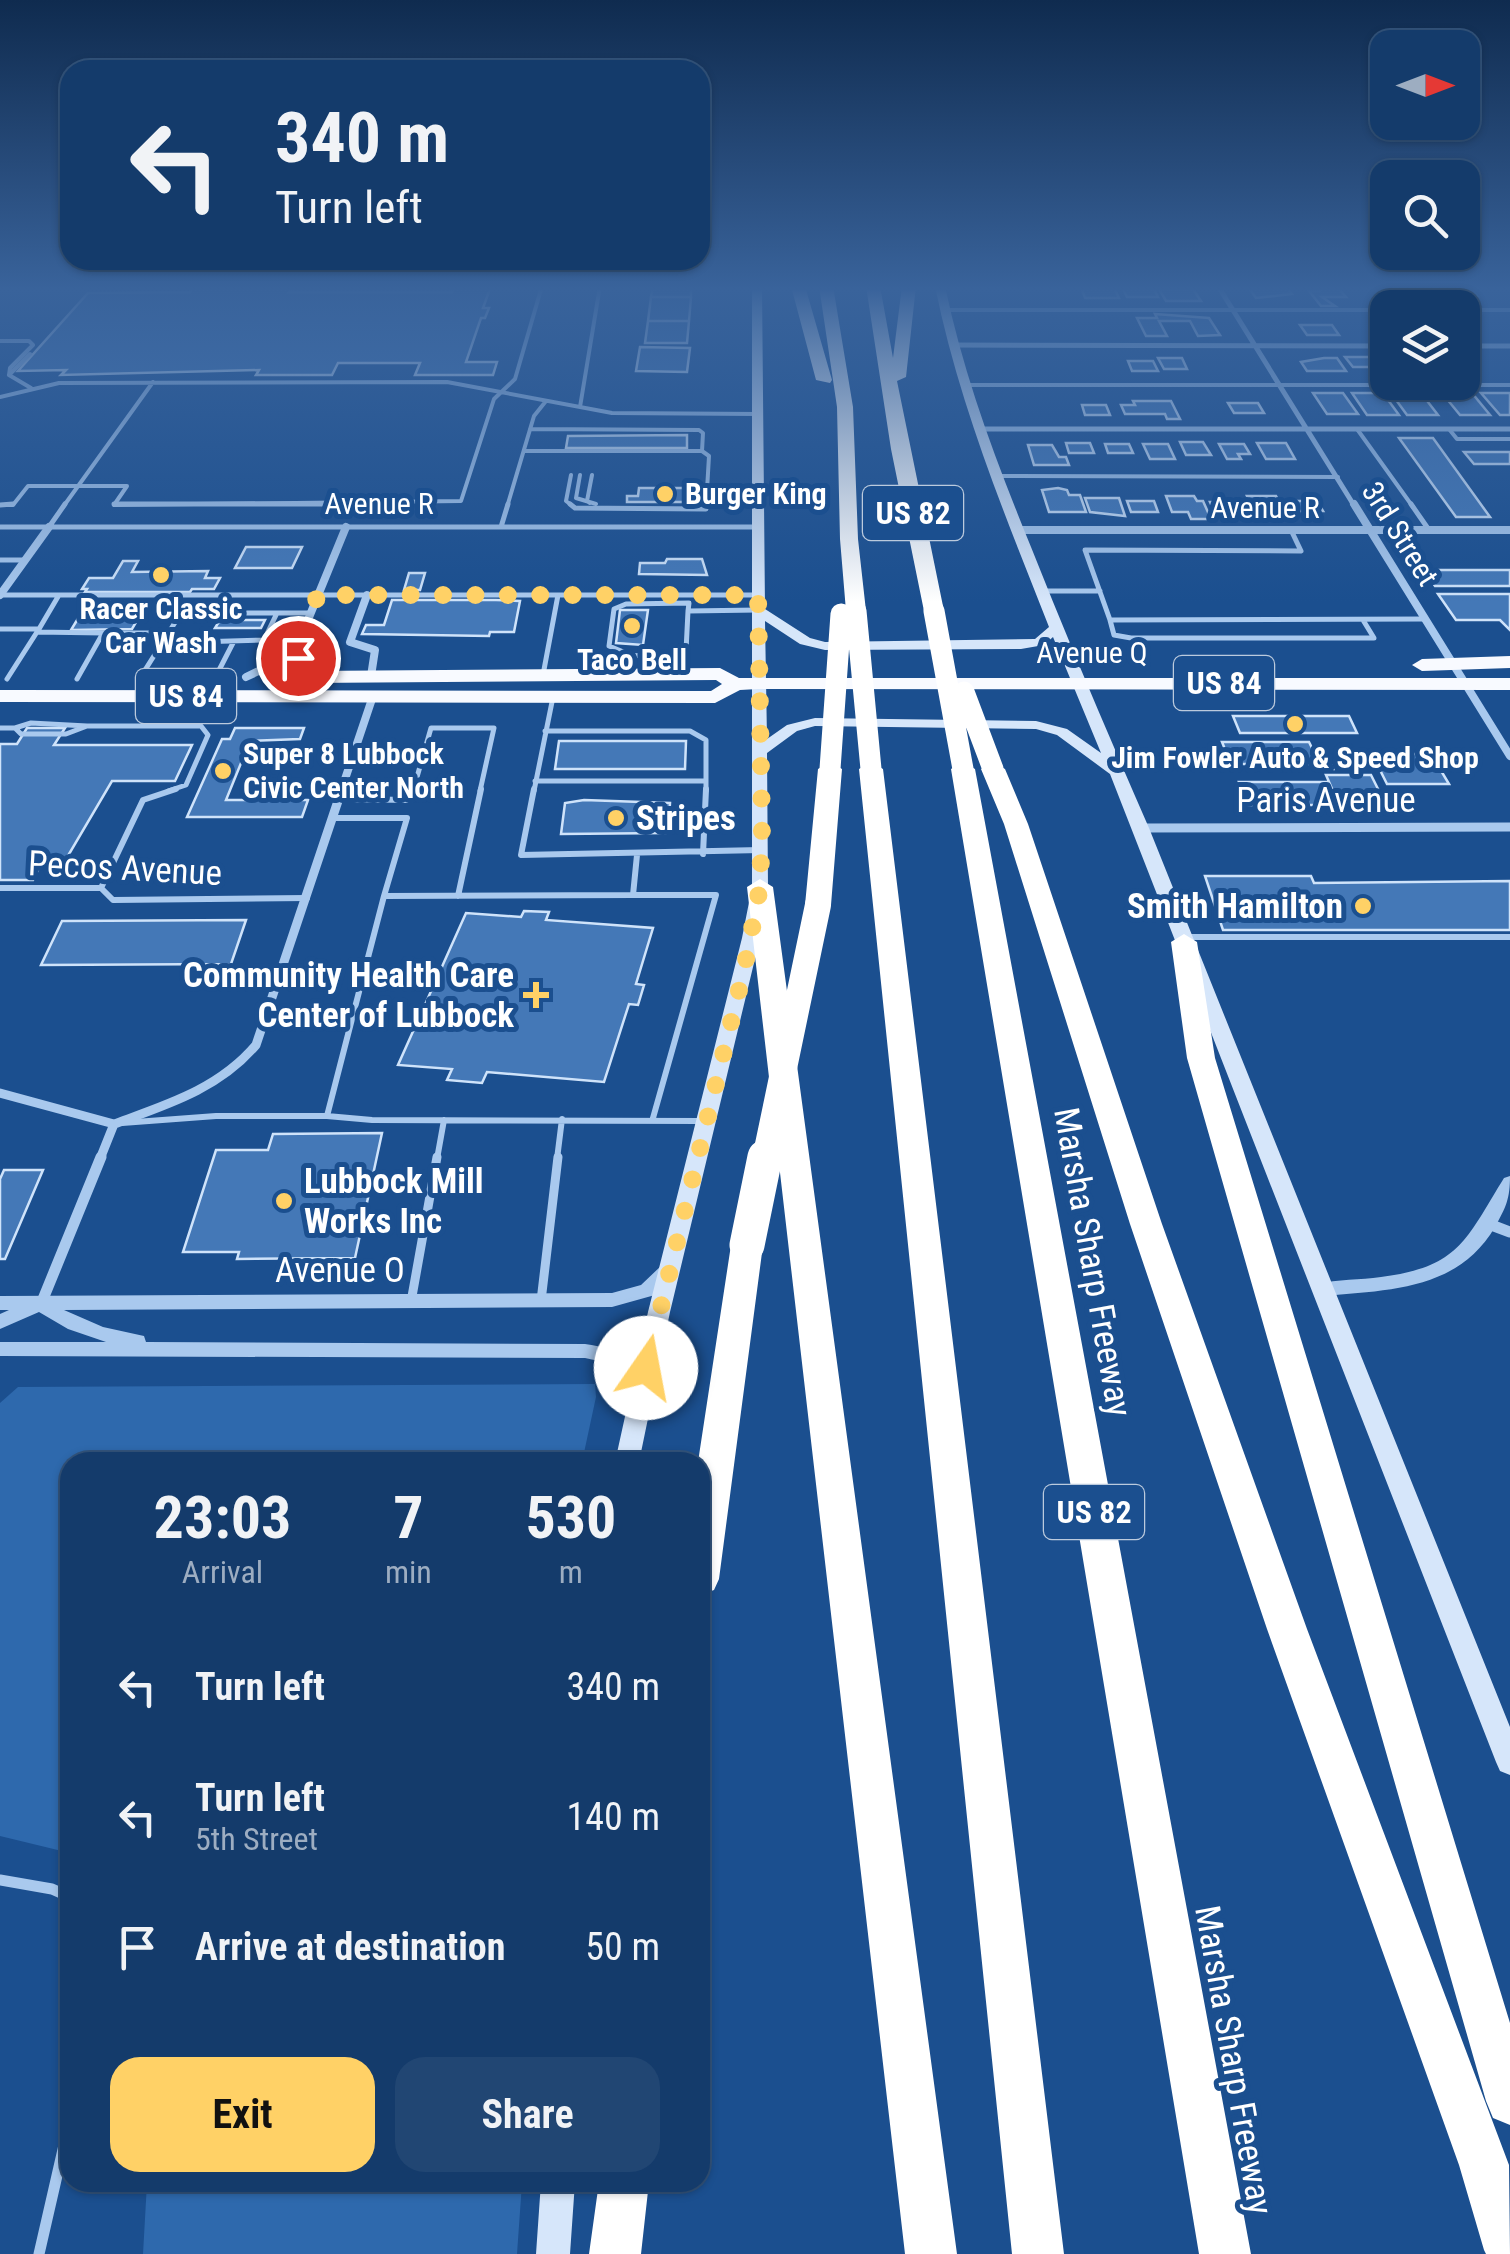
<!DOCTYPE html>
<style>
:root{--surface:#143b6b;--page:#214673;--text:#f1f3f6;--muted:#9dadc1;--line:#33557e;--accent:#ffd166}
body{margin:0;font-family:"Roboto Condensed",sans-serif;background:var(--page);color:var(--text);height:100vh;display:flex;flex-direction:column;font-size:38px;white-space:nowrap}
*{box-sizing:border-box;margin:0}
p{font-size:32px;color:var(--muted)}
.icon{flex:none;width:55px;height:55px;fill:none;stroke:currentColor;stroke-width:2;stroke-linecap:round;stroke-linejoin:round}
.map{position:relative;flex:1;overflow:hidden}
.panel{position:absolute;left:60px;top:1452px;width:650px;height:740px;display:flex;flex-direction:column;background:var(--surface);border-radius:30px;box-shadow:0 2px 8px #0004,0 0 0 2px var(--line)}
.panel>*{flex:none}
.banner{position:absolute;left:60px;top:60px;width:650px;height:210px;border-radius:30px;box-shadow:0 2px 8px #0004,0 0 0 2px var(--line);background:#143b6b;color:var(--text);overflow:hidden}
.needle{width:65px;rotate:90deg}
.tools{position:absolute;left:1370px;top:30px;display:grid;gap:20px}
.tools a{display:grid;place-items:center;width:110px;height:110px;border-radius:20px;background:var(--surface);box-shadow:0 2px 8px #0004,0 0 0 2px var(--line);font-size:50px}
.pin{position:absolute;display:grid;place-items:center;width:85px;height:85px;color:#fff;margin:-42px;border:5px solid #fff;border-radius:50%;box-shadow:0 2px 10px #0007}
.me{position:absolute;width:110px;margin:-55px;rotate:12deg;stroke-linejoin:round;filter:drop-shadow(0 0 8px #0008)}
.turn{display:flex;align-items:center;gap:35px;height:210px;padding:0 50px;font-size:45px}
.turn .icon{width:130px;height:130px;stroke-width:2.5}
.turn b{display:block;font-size:70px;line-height:85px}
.eta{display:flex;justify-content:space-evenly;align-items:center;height:170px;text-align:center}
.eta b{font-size:60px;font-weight:700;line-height:70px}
.button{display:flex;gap:20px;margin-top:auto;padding:20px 50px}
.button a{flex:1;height:115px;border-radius:30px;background:var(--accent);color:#111;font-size:40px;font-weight:700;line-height:115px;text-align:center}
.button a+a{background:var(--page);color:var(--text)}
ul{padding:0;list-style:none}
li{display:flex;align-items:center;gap:30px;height:130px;padding:0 50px}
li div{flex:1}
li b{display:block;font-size:38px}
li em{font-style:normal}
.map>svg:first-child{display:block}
.green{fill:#2e69ad}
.building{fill:#4478b7;stroke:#cfe3fa;stroke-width:2.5}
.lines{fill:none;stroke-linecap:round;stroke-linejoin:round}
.service-far4{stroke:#a9c9ee;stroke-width:4}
.service-far3{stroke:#a9c9ee;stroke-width:5}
.service-far2{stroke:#a9c9ee;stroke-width:6}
.service-far1{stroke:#a9c9ee;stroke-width:9}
.service{stroke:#a9c9ee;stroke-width:11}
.minor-far3{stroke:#a9c9ee;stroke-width:5}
.minor-far2{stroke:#a9c9ee;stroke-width:8}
.minor-far1{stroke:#a9c9ee;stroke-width:9}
.minor{stroke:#a9c9ee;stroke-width:11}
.tertiary{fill:#a9c9ee;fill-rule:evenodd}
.secondary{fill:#d6e6fa;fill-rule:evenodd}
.trunk{fill:#f8faff;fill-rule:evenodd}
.motorway{fill:#fff;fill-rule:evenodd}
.motorway-bridge-far2{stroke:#fff;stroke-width:21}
.motorway-bridge-far1{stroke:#fff;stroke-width:26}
.motorway-bridge{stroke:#fff;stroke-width:35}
.route{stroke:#ffd166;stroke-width:18;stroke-dasharray:0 32.4}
.poi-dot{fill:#ffd166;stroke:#1b4f8f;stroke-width:4}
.labels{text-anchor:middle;stroke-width:10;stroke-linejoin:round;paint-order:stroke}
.far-poi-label{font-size:30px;font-weight:bold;fill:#fff;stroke:#1b4f8f}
.far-street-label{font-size:30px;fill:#fff;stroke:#1b4f8f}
.shield{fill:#1b4f8f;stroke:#bbcadd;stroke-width:2.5}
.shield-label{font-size:32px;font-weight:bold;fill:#fff}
.street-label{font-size:35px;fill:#fff;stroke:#1b4f8f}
.poi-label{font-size:35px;font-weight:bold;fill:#fff;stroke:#1b4f8f;text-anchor:start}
</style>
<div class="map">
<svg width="1510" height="2254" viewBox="0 0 1510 2254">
<rect width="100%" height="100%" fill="#1b4f8f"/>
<path class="green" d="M595,1384L596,1397L582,1462H70V1853L0,1836V1403L18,1387Z
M147,2183H522L517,2254H143Z"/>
<path class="building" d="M194,286H293L289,292H452L454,286H491L483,308H489L485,318H481L466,362H497L493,375H415L420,363H338L332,375H256L259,370L61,375L66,370L18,371L88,293L190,292Z
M653,286H691V297H651Z
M1436,286L1469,287L1477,296L1442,293Z
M1081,287H1114L1119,298H1085Z
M1122,287H1153L1158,297H1127Z
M1248,287H1287L1292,294L1256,298Z
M1316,288H1338L1346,297H1322L1335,306H1321L1309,291H1319Z
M1159,289H1193L1201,301H1166Z
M651,297H691L689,321H648Z
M1155,314L1209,318L1220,335L1198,336L1190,321H1159L1167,336H1146L1137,318H1157Z
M648,321H689L687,343H645Z
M1300,325H1332L1339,335H1307Z
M640,347L690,348L687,372L636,371Z
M1345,357H1385L1388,367H1353Z
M1158,358H1182L1187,369H1164Z
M1324,358H1337L1346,371H1307L1301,362Z
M1128,361H1153L1158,371H1132Z
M1313,393H1343L1358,414H1327Z
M1352,393H1383L1399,415H1367Z
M1391,393H1421L1438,415H1407Z
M1442,393H1472L1490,415H1460Z
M1481,393H1510V415H1500Z
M1133,401H1171L1180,419H1167L1165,414H1125L1121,405H1135Z
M1228,403H1258L1264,413H1234Z
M1082,405H1106L1110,415H1085Z
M687,435V448H566L568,436Z
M1399,438H1433L1490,517H1456Z
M1180,442H1203L1211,455H1186Z
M1066,443H1090L1094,453H1069Z
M1257,443H1286L1295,459H1266Z
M1105,444H1129L1133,453H1108Z
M1143,444H1168L1175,459H1150Z
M1219,444H1244L1250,454H1238L1241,459H1227Z
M1028,445H1052L1059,457H1066L1069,465H1034Z
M1464,452H1510V464H1474Z
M639,488H687L690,497H686V502H627V496H638Z
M1058,488L1067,490L1069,495H1080L1086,512H1049L1042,490Z
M1166,496H1194L1197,501H1203L1211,519H1191L1188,512H1172Z
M1247,496H1276L1285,512H1255Z
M1085,498H1119L1125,516L1090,512Z
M1127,501H1154L1158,512H1131Z
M1290,501H1317L1323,511H1295Z
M1210,502H1235L1240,513H1215Z
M246,547H302L292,568H235Z
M667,559H702L707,575L639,574L640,563H665Z
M123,561H138L132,572L208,571L205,578H220L214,589H192L190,592H85L87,589H82L89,578H113Z
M1424,570H1510V586H1435Z
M409,573H425L420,590H404Z
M1438,594H1510V630L1500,620H1456Z
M392,600H496L520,601L514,632H490L489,636L362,634L366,625H384Z
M88,602H148L132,629L71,630Z
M620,610H648L643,645L616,643Z
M220,620H265L261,628H215Z
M1233,716H1349L1357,733H1240Z
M27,728H65L54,745H192L175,781H112L62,866H40L33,880H0V744H17Z
M235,728H304L300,739L250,741L226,800H308L302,817H187L222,739H230Z
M559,741H686L685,769H555Z
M1222,742H1309L1312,748H1323L1333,769H1321L1319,764H1231Z
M1372,754H1465L1473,769H1440L1449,784H1387Z
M1326,775H1371L1379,791H1333Z
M1239,782H1327L1338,805H1248Z
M584,800L670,803L668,833L561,834L565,803Z
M1205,876H1311L1314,883L1510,881V930H1223Z
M524,911L549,912L546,920L653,928L636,984L644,985L638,1005L629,1004L604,1082L487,1072L482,1083L447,1080L452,1069L398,1065L466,913L521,917Z
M246,920L231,964L41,965L62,921Z
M382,1133L355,1258L237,1259L239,1252H183L216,1150H268L273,1134Z
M4,1170H43L5,1259H0V1179Z"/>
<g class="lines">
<path class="service-far4" d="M945,310H1388
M1462,310H1510
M0,341H29L33,345L10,368L9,375
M30,354L9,375L31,388
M965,385H1510
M0,397L59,383L447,382L612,413L758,414
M580,407L600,286
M1357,429L1413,507
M1449,429L1457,439H1510
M525,451H702L703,433L699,430L530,429
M702,451L709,456L706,507
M571,475L566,501L574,507
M580,475L576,498L596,504
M998,476L1338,477
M590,503L587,501L592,475
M0,505H13L28,486H127L114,505L461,501L494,399L515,379L542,286
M63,507L153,382
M507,507L534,416L546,401"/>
<path class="service-far3" d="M114,504H324
M570,504L575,508L706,509V504
M1411,504L1429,530
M0,505L13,504
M0,527H758
M49,527L65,504
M501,527L508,504
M1291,530L1301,551L1085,550L1110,620L1426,619
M0,560H25
M1044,591H1100
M0,595H758
M277,613L264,640L300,639
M1110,620L1114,635L1131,638H1374L1363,620
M0,629H39
M39,629L59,595
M162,643L264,640
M633,656L609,646L614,609L626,604L689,603L688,611
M543,675L558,595
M631,675L633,656L686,651L688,611L758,610
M140,678L181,613H310
M215,678L234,641
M7,679L37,632L103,633
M77,679L103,633H169
M0,728H15L21,734H66L87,726H201L208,735L186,785L168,791
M15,728L31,723L87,726
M545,731H690L706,740V781
M535,781H706V791
M413,791L431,728H494L480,791
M534,791L553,697"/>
<path class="service-far2" d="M534,789L521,855L761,850
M339,799L411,800L414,789
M332,818H407L384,896
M703,854L706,789
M0,888H101L113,900L307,898
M101,888L143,800L176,789
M633,895H716L653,1118
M458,896L481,789
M1186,937H1510
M266,1015H353L384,896L633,895L637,855
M353,1015L327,1116L372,1120L702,1121
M122,1123L216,1116H327
M437,1159L444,1120
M557,1159L562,1119"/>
<path class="service-far1" d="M541,1301L558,1157
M411,1302L437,1157"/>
<path class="service" d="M0,1880L52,1889L70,1897
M39,2254L70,2119"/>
<path class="minor-far3" d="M1218,286L1355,507
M952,345L1388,346
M1462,346H1510
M978,429H1510"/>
<path class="minor-far2" d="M1354,504L1510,756
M1021,530H1510
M0,595L49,527
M367,595L350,642L375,650L371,676
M294,654L319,676
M246,677L294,654L346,527
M341,791L373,696"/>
<path class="minor-far1" d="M1141,828L1510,827
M0,1093L114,1124
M100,1159L114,1124C166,1105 219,1089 256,1045L342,789"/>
<path class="minor" d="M1486,1223L1510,1232
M41,1304L101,1157"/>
<path class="tertiary" d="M1510,1176C1510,1199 1506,1207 1495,1227C1458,1290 1390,1290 1324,1296L1317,1294L1314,1289L1317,1284C1338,1279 1360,1280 1381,1277C1460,1267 1466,1239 1504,1178Z
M669,1263L676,1265L679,1270L655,1295L612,1307L64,1310L103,1327L144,1336L146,1342L585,1344C621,1350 643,1355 650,1395L647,1400L640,1403L633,1400C619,1367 624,1366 585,1358L0,1356V1342H106L68,1329L39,1312L0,1329V1314L9,1310H0V1296L612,1293L641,1285L662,1265Z"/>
<path class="secondary" d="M752,286H762L765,609L810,638L825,642L1035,639L1049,627C1005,515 959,405 935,286H945C964,377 996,461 1031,547C1068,641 1108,734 1149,828L1510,1727V1775L1500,1771L1496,1762L1110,774L1057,735L1036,729L815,726L797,731L767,753L768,887L760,938L670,1312L639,1462H615L648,1312L742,938L752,887ZM765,621L800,644L825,650L1021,649L1044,645L1053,637L1101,753L1067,729L1036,721L815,718L787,725L767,739Z
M541,2182H575L570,2254H536Z"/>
<path class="trunk" d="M1510,656V668L1422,671L1412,665L1422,659Z
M720,668L739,678H1510V690L758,689L740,690L715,703L0,702V690L711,691L722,684L716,680L309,683L299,677L309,671Z"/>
<path class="motorway" d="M791,286H805L832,380L830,383L816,380Z
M819,286H833L853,407L858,539L866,611L856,617L846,611L840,539L837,407Z
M866,286H880L893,358L902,286H916L906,377L897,381L944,611L934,617L924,611L891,449Z
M830,762L842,769L831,905L818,913L805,905L818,769Z
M871,762L883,769L1064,2254H1012L859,769Z
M963,762L975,769L1251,2254H1199L951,769Z
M993,762L1005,769L1028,824L1162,1224L1307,1629L1509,2165L1510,2254H1486L1484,2250L1459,2165L1267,1629L1130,1224L1004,824L981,769Z
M760,879L773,887L957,2254H905L747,887Z
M1184,934L1197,942L1215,1058L1510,2023V2125L1493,2118L1486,2101L1187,1058L1171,942Z
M747,1234L758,1237L763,1245L719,1579L714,1590L700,1595L698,1462L731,1245L736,1237Z
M599,2182H649L641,2254H589Z"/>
<path class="motorway-bridge-far2" d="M856,611L871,769
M934,611L963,769
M964,692L993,769
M830,769L841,614"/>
<path class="motorway-bridge-far1" d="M765,1159L818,905"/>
<path class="motorway-bridge" d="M747,1245L765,1157"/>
</g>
<linearGradient id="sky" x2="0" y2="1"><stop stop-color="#0f2b4f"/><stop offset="0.48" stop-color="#39639b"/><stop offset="1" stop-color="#39639b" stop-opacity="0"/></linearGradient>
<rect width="1510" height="602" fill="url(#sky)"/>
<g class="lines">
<path class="route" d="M298,658L294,654L318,595H758L762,828L760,887L744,970L646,1368"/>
</g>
<g class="poi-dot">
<circle cx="665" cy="494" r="10"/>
<circle cx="161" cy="575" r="10"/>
<circle cx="632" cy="626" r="10"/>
<circle cx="1295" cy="724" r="10"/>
<circle cx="223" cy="771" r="10"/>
<circle cx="616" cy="818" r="10"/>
<circle cx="1363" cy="906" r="10"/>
<path d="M531 980h10v10h10v10h-10v10h-10v-10h-10v-10h10z"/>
<circle cx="284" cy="1201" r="10"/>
</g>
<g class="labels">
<g class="far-poi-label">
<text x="685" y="504" text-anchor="start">Burger King</text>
<text x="161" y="619">Racer Classic<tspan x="161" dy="34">Car Wash</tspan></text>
<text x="632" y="670">Taco Bell</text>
<text x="243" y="764" text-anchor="start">Super 8 Lubbock<tspan x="243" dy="34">Civic Center North</tspan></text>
<text x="1295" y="768">Jim Fowler Auto &amp; Speed Shop</text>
</g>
<g class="far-street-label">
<text x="379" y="514">Avenue R</text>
<text x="1265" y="518">Avenue R</text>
<text transform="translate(1400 534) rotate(58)" y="10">3rd Street</text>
<text x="1092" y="663">Avenue Q</text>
</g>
<g class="shield">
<rect x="863" y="486" width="100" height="54" rx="8"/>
<rect x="1174" y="656" width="100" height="54" rx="8"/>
<rect x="136" y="669" width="100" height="54" rx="8"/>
<rect x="1044" y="1485" width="100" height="54" rx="8"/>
</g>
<g class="shield-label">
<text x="913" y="524">US 82</text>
<text x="1224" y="694">US 84</text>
<text x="186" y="707">US 84</text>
<text x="1094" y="1523">US 82</text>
</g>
<g class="street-label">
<text x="1326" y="812">Paris Avenue</text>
<text transform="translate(125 868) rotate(3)" y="12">Pecos Avenue</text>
<text transform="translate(1093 1262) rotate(80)" y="12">Marsha Sharp Freeway</text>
<text x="340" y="1282">Avenue O</text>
<text transform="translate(1234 2060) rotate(80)" y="12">Marsha Sharp Freeway</text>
</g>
<g class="poi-label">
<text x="636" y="830">Stripes</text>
<text x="1343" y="918" text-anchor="end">Smith Hamilton</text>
<text x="514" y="987" text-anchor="end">Community Health Care<tspan x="514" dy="40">Center of Lubbock</tspan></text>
<text x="304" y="1193">Lubbock Mill<tspan x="304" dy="40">Works Inc</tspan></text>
</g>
</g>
</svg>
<div class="tools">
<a><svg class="needle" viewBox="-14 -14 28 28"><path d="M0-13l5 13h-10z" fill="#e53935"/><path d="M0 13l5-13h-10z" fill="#9dadc1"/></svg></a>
<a><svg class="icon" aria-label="search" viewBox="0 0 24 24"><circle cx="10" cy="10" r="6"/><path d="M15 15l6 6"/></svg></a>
<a><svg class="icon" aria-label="layers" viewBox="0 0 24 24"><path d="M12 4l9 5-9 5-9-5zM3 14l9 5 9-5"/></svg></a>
</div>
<div class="pin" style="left:298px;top:658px;background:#d93025"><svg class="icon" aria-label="arrive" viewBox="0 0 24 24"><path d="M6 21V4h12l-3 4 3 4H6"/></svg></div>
<svg class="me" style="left:646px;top:1368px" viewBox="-20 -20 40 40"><circle r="19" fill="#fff"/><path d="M0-13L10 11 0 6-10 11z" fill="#ffd166"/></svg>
<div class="banner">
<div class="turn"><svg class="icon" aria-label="left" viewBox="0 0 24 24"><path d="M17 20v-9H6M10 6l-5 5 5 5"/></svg><div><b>340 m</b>Turn left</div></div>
</div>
<section class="panel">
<div class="eta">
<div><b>23:03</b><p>Arrival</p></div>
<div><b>7</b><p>min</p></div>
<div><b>530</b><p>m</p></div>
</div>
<ul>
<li><svg class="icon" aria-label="left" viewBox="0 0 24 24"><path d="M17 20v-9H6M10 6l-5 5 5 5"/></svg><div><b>Turn left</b></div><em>340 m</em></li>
<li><svg class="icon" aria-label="left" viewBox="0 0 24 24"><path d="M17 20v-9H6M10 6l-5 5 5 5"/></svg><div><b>Turn left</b><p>5th Street</p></div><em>140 m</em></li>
<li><svg class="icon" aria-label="arrive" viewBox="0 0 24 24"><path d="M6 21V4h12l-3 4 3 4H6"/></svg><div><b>Arrive at destination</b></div><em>50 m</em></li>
</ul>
<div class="button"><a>Exit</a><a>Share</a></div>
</section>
</div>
